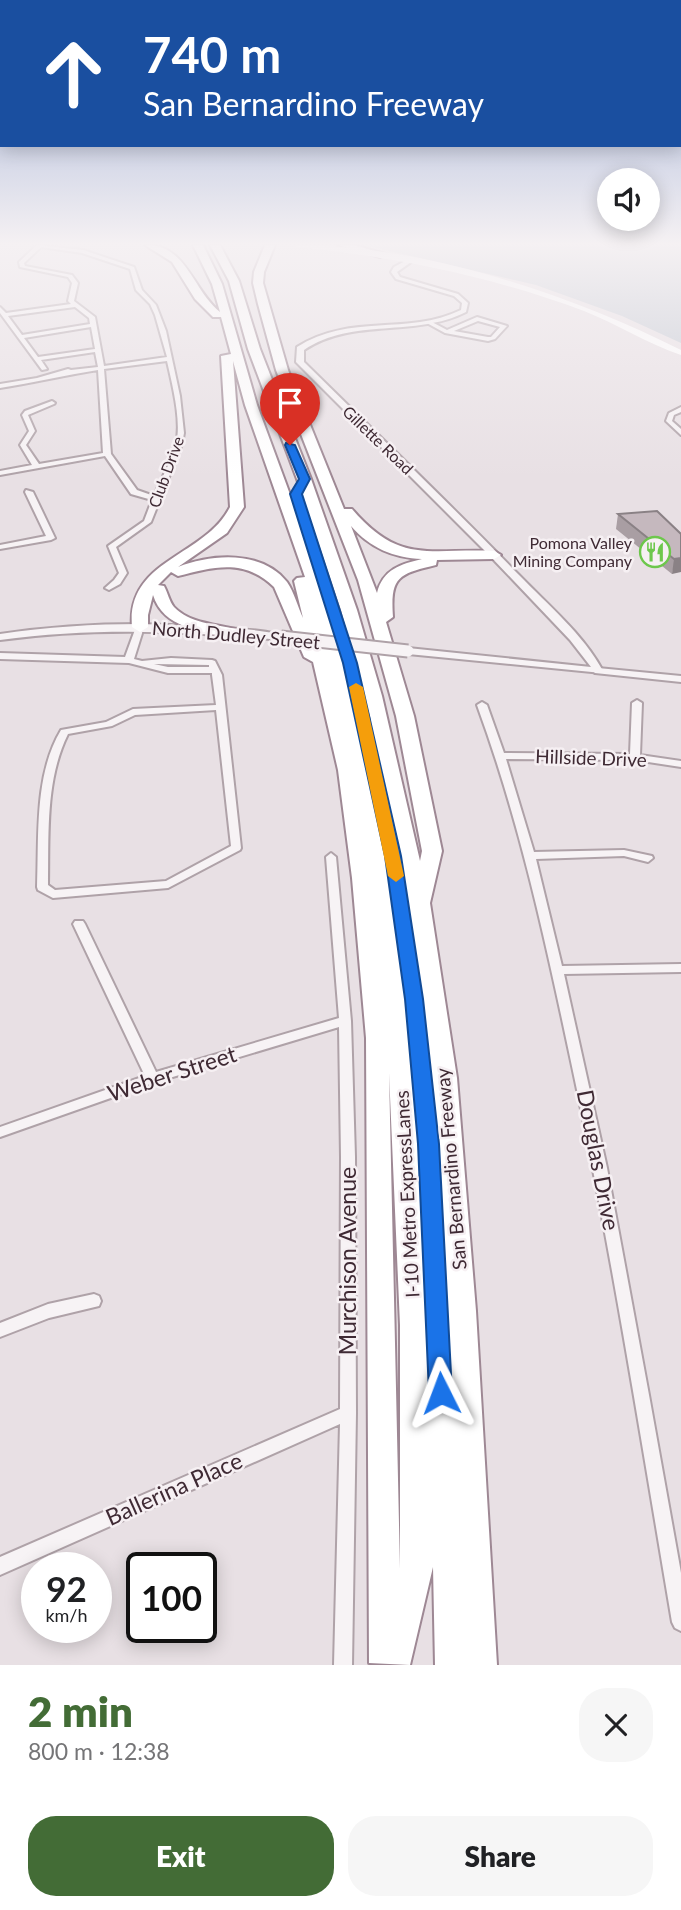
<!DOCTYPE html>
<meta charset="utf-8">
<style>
:root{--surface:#fff;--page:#f6f6f6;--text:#202124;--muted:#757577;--accent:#436c36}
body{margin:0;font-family:Lato,sans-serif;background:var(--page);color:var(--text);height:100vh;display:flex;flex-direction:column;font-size:26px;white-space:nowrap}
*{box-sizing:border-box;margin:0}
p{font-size:23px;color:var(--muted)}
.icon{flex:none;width:38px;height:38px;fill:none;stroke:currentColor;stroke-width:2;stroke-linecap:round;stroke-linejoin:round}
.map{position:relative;height:1665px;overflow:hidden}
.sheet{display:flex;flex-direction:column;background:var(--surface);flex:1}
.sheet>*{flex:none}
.hud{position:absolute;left:0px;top:0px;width:682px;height:147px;box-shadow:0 4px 18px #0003;background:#1a4fa0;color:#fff;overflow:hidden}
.buttons{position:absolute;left:597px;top:168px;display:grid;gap:14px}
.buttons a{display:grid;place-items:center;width:63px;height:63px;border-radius:50%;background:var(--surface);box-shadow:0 4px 18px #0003;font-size:35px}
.speed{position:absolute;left:21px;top:1552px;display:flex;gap:14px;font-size:35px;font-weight:700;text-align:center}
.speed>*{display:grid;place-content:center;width:91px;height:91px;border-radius:50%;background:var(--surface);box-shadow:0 4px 18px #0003;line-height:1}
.speed small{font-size:18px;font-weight:400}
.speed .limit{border:4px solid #111;border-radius:10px;background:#fff;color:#111}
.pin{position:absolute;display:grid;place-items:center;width:60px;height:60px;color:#fff;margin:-72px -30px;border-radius:50% 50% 50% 0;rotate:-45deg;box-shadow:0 0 7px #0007}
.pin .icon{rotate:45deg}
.me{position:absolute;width:77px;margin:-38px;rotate:357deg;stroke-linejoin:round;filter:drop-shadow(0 0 5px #0008)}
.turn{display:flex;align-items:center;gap:24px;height:147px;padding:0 28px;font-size:32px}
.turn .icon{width:91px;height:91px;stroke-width:2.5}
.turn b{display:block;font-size:49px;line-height:60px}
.round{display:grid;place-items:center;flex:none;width:74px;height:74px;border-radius:28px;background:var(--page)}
.overview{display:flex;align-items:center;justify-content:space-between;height:119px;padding:0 28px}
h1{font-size:42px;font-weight:800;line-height:52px;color:var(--accent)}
.cta{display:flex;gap:14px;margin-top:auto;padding:14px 28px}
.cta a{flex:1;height:80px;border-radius:28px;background:var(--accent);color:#fff;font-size:28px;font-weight:800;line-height:80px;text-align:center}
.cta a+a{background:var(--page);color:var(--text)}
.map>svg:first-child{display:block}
.green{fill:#c2c8d2}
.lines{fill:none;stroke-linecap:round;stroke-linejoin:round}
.minor-casing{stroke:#afa2a8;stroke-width:4}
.tertiary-casing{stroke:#afa2a8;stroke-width:4}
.motorway-casing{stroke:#9e8894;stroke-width:4}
.minor{fill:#f7f3f5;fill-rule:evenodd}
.tertiary{fill:#f7f3f5;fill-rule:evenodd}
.secondary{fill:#fff;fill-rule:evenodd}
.motorway{fill:#fff;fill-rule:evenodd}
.tertiary-bridge-casing{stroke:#afa2a8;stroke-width:15;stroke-linecap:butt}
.tertiary-bridge{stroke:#f7f3f5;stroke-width:11}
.wall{fill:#a99ea3}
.shaded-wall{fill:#8a8185}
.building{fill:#c5b8be;stroke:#8a8185;stroke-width:2}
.route{fill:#1a73e8;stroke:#114b97;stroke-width:2}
.slow{fill:#f59e0b}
.labels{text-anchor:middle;stroke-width:5;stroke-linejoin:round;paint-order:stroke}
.far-street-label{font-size:16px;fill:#3f2a34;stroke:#f6f0f3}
.far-poi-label{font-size:16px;fill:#3f2a34;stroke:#f6f0f3;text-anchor:end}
.street-label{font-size:19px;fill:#3f2a34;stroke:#f6f0f3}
.near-street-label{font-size:23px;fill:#3f2a34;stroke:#f6f0f3}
</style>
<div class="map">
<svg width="681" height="1665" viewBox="0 0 681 1665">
<rect width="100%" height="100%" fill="#e8e0e4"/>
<path class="green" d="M364,245H681V343L622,316L536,285Z"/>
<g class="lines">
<g class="minor-casing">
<path id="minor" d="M37,245L83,250L134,267L142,290L156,305L166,331L180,396L184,433L182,444L151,522L116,547L127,573L120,584L109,590L105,588L114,580L119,573L108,546L144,521L152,500L131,494L105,456L0,475V471L32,465L20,445L29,431L22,415L25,411L52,401L55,403L54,404L28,415L35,431L26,445L39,464L103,453L98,370C65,375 33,383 0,388V384L37,378L68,369L71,370L98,367L95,352L41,360L47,369L42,370L0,313V307L6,313L71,304L68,301L72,283L68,277L20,267L19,262ZM41,247L82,253L130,269L136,290L150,304L155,315L167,357L104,366L95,317L74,301L78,283L72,275L25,266L24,263ZM75,307L89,318L90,324L22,335L8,316ZM91,327L95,349L38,357L24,338ZM167,361C172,384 182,421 176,444C171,462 161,479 154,496L137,490L111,454L104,369Z
M477,317L507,326L495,339L488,341L445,333L425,322L430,321L447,330ZM478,321L500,327L491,337H488L454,331Z
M681,407V412L674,415L672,421L681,429V435L666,421L669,413Z
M26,490L33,492L55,538L51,540L0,549V545L46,536L25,492Z
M140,624L144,627L134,659L142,661L171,658L212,660L215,661L222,675L241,848L240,850L168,888L53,898L38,890L37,887C39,836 34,775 61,730L106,722L133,709L216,705L212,675V673H168L129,663L0,659V653L125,657L136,627ZM154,664L209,665V667H168ZM216,710L231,846L166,881L55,890L48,885C49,836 45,780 68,734L112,726L135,715Z
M598,668L681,676V682L595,673L593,671Z
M637,700L642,703L640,755L681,761V767L635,760L506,759L534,852L624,850L652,856L653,858L648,862L624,856L536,859L562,966L681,964V972L564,974L607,1168L649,1395L681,1573V1631L675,1628L672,1622C639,1427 608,1231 566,1038C542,925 517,814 477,705L482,702L487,705L504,753L630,754L632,703Z
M331,853L336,857L351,1021L355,1157L356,1413L352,1665H334L340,1424L0,1575V1557L340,1409L341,1157L339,1027L156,1082L0,1137V1127L145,1076L73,924L75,921H83L85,924L156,1072L339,1018L326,857Z
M94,1294L99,1296L101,1301L99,1306L49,1318L0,1337V1323L48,1304Z"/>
</g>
<g class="tertiary-casing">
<path id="tertiary" d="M409,259L414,260L397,272L400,277L458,294L468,303L466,312C415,338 353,317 304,350V362C376,433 449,503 519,575C548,605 583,634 603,671L602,673L408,654L403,651L408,648L591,667L570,640L491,557L296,362L297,347C350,313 407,336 461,310L462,303L454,296L396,279L391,272L394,267Z
M140,624C165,625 271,627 286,637L281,640C187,631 94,627 0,640V634C47,627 93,624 140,624Z"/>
</g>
<g class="motorway-casing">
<path id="motorway" d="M145,245C186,243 193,291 220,312L212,284L193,245H203L222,284L257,405L330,603L359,720H371L341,610L297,479L248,349L229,281L210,245H220L239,281L260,349L311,479L357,610L382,696L420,861L422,851L396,716L358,580L276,370L258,304L253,283L254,272L265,245H275L264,272L263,283L288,370L344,509H352C400,565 428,548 494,551L501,555L494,559L437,560L436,565C399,574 390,576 393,617L386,622L414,716L442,851L430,903L457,1078L476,1311L497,1665H435L433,1567L410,1665L369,1663L366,1038L352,878L338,770L313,662L304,657L274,587C244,558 214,567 178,576L171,572L158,585L164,586C168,593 169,601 174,607C189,623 215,624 235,629L237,632L235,635L229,637C201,631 163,628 153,595L148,615V627L140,632L132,627C126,559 205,557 230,507L221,356L231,354L221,317H213L195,299L172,262ZM233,361L245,405L305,577L297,578L294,581L303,618C298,607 294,592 287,582C262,550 212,554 178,567L227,533L244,507ZM351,526C370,548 394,558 422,559C401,564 383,569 377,593ZM389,1073L400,1325V1569Z
M338,245H354L385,254L380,257Z"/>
</g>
<use href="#minor" class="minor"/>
<use href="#tertiary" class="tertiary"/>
<path class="secondary" d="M294,245C423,245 567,293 681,350V355C648,344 617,324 584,311C490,276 396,257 297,247Z"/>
<use href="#motorway" class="motorway"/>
<g class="tertiary-bridge-casing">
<path id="tertiary-bridge" d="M281,637L408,651"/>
</g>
<use href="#tertiary-bridge" class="tertiary-bridge"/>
</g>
<path class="wall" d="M618,514L681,534L672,574L616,529Z"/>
<path class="shaded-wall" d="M681,558V572L672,574L674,559Z"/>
<path class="building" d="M657,511L681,534V558L674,559L618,514Z"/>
<linearGradient id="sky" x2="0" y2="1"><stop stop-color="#9aabd4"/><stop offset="0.51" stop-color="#f5f1f3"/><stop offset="1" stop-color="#f5f1f3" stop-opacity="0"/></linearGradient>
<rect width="681" height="478" fill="url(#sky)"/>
<path class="route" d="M286,443L295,445L310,479L302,494L357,663L401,856L423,999L439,1144L452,1393L449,1401L441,1405L432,1401L429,1393L418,1144L405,999L385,856L343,663L290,494L299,479L285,445Z"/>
<path class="slow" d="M356,683L363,687L404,876L396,882L388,876L349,687Z"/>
<defs>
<g id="restaurant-ring" transform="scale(1.575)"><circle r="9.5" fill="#f6f0f3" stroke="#6dc74c" stroke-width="1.5"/><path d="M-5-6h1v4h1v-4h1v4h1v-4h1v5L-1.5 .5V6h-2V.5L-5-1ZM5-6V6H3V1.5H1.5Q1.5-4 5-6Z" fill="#6dc74c"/></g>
</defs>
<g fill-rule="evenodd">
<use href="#restaurant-ring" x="655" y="552"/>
</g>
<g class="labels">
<g class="far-street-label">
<text transform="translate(378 440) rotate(44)" y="6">Gillette Road</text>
<text transform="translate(166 472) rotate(-70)" y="6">Club Drive</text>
</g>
<g class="far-poi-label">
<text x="632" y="549">Pomona Valley<tspan x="632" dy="18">Mining Company</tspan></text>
</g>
<g class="street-label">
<text transform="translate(236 635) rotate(5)" y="7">North Dudley Street</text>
<text transform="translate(591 758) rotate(2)" y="7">Hillside Drive</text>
<text transform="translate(451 1169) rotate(-95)" y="7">San Bernardino Freeway</text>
<text transform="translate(407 1194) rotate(-93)" y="7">I-10 Metro ExpressLanes</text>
</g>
<g class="near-street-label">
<text transform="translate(172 1074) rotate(-18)" y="8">Weber Street</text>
<text transform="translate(598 1160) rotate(79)" y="8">Douglas Drive</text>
<text transform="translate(348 1261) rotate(-90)" y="8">Murchison Avenue</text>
<text transform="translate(174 1489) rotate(-24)" y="8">Ballerina Place</text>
</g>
</g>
</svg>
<div class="buttons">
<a><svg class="icon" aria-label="sound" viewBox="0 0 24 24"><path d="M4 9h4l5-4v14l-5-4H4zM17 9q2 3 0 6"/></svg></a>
</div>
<div class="speed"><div>92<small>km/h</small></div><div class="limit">100</div></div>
<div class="pin" style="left:290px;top:445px;background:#d93025"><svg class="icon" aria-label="arrive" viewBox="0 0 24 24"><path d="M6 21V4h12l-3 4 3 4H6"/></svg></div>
<svg class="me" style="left:441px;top:1393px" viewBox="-20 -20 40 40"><path d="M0-17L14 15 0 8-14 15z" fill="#1a73e8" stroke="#fff" stroke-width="4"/></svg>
<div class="hud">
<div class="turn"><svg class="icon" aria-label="ahead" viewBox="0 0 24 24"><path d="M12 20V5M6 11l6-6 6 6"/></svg><div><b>740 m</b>San Bernardino Freeway</div></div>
</div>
</div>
<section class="sheet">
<div class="overview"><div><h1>2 min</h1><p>800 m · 12:38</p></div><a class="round"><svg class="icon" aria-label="close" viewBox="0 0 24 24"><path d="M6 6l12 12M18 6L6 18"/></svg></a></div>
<div class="cta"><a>Exit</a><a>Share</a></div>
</section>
